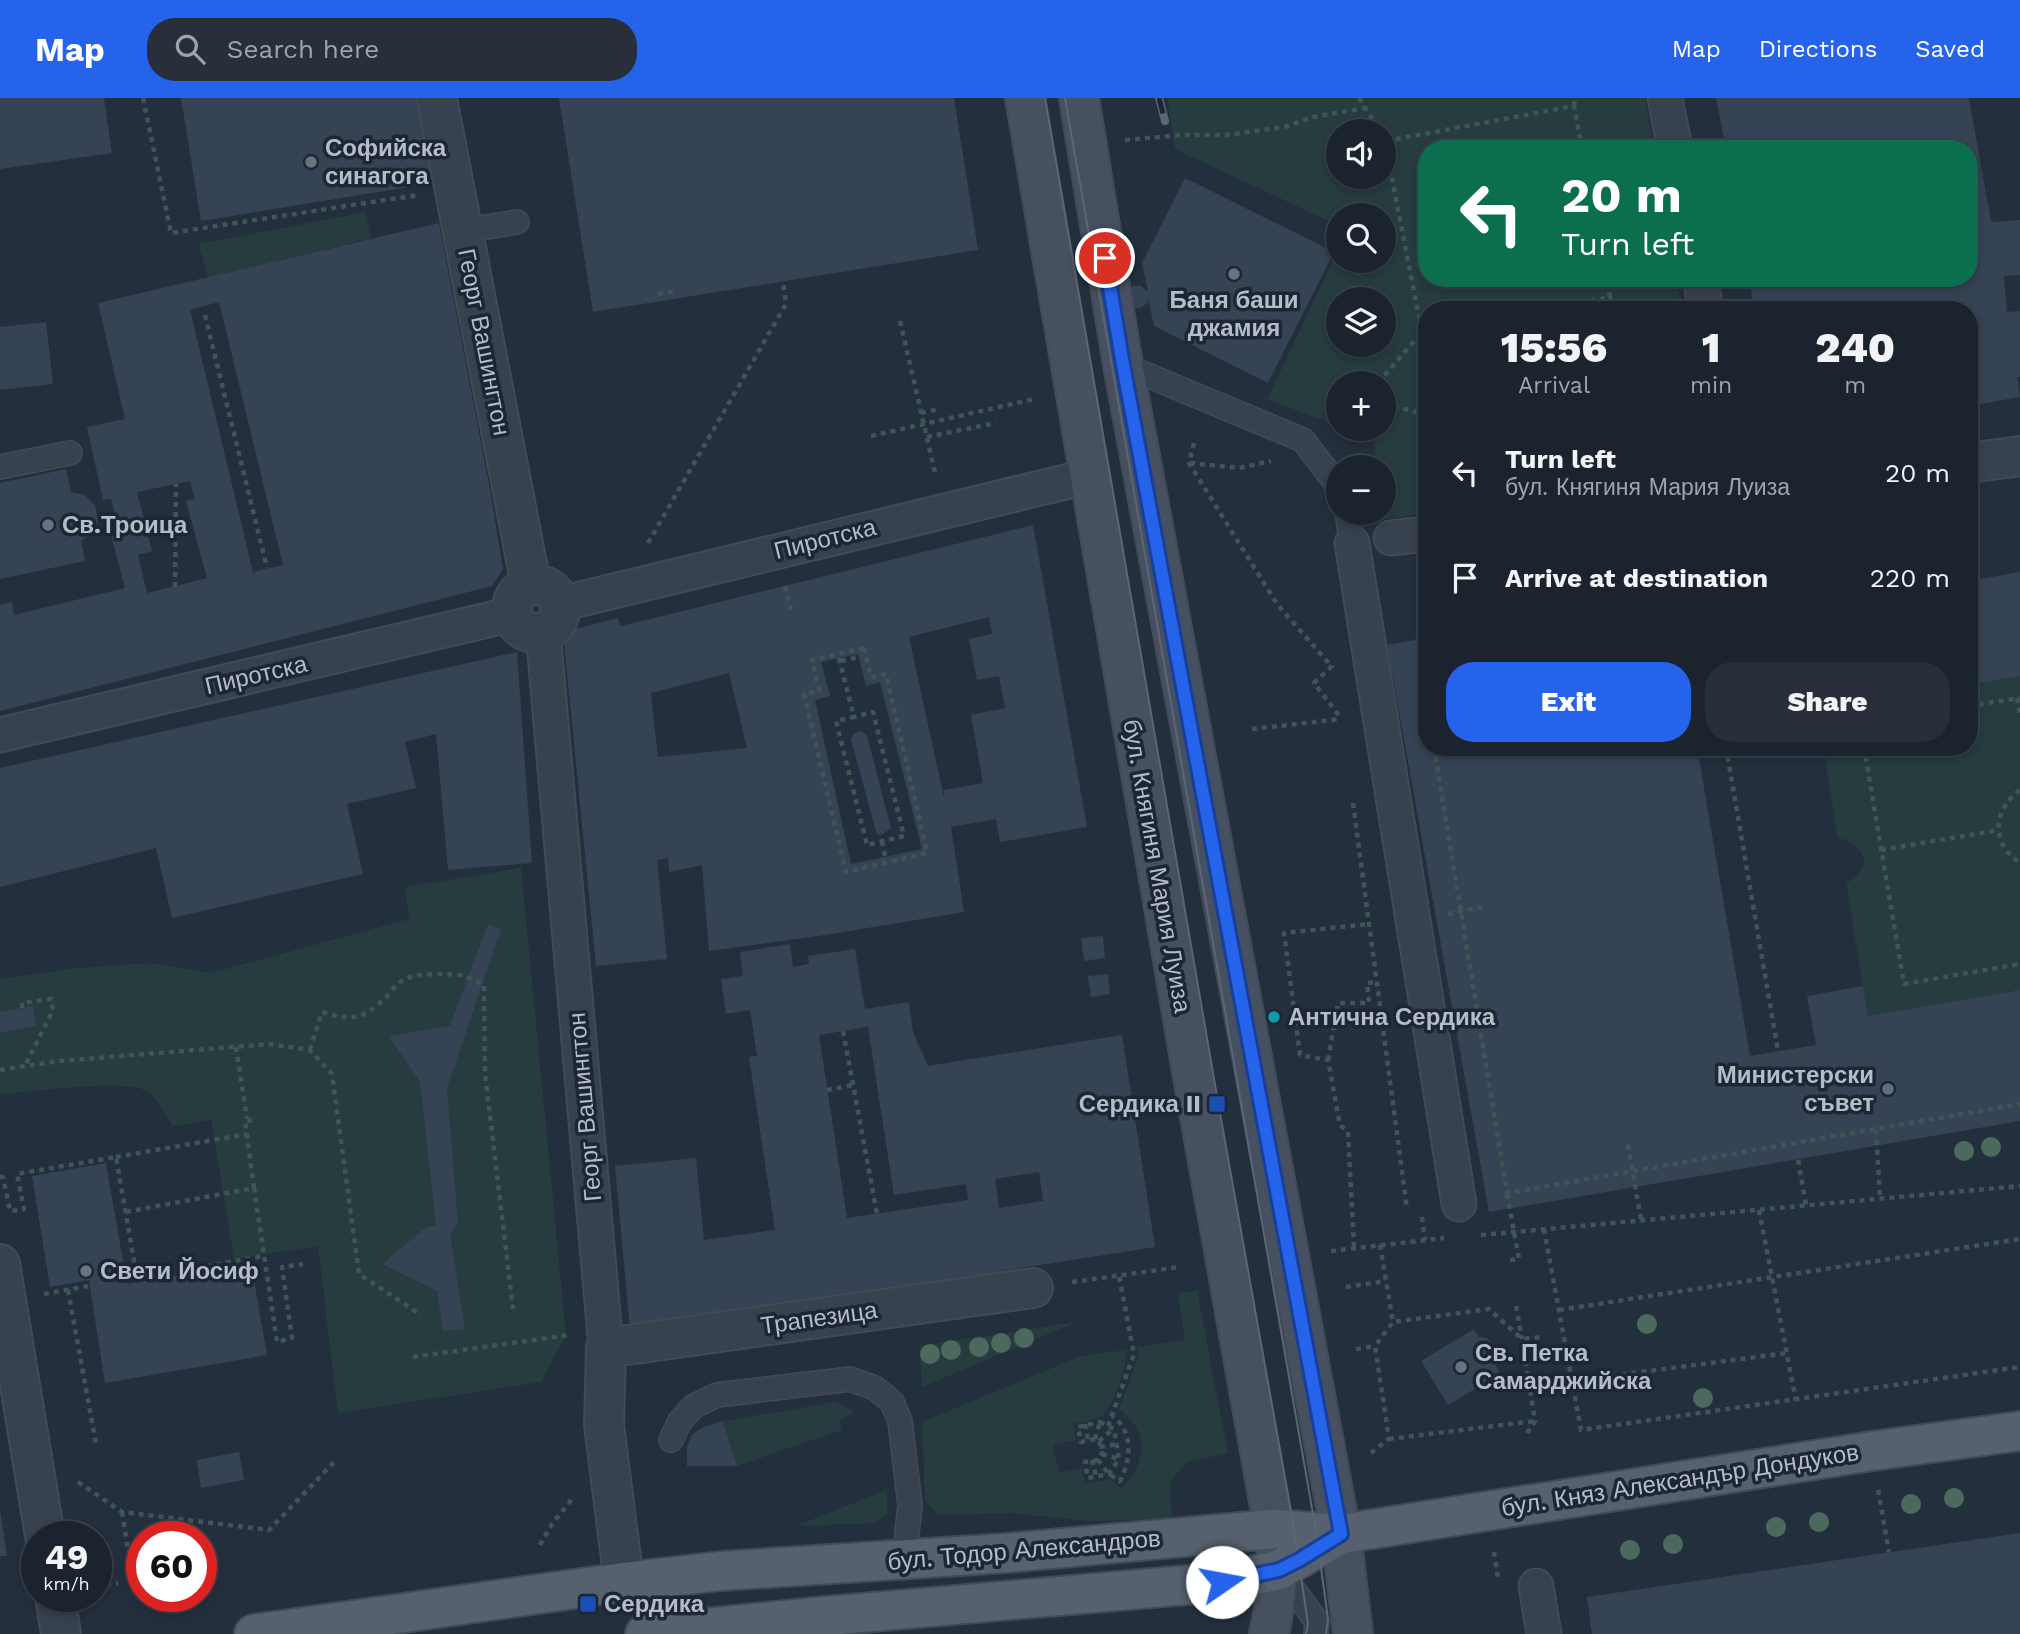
<!DOCTYPE html>
<meta charset="utf-8">
<style>
:root{--surface:#1b232e;--page:#282f3a;--text:#f1f3f6;--muted:#a0a4aa;--line:#39404a;--accent:#2563eb}
body{margin:0;font-family:"Work Sans",sans-serif;background:var(--page);color:var(--text);height:100vh;display:flex;flex-direction:column;font-size:26px;white-space:nowrap}
*{box-sizing:border-box;margin:0}
p{font-size:23px;color:var(--muted)}
.icon{flex:none;width:38px;height:38px;fill:none;stroke:currentColor;stroke-width:2;stroke-linecap:round;stroke-linejoin:round}
.map{position:relative;flex:1;overflow:hidden}
.sheet{position:absolute;left:1418px;top:203px;width:560px;height:455px;display:flex;flex-direction:column;background:var(--surface);border-radius:28px;box-shadow:0 4px 10px #0003,0 0 0 2px var(--line)}
.sheet>*{flex:none}
.top-card{position:absolute;left:1418px;top:42px;width:560px;height:147px;border-radius:28px;box-shadow:0 4px 10px #0003,0 0 0 2px var(--line);background:#0b6e4f;color:#fff;overflow:hidden}
.buttons{position:absolute;left:1326px;top:21px;display:grid;gap:14px}
.buttons a{display:grid;place-items:center;width:70px;height:70px;border-radius:50%;background:var(--surface);box-shadow:0 4px 10px #0003,0 0 0 2px var(--line);font-size:35px}
.speed{position:absolute;left:21px;top:1423px;display:flex;gap:14px;font-size:35px;font-weight:700;text-align:center}
.speed>*{display:grid;place-content:center;width:91px;height:91px;border-radius:50%;background:var(--surface);box-shadow:0 4px 10px #0003,0 0 0 2px var(--line);line-height:1}
.speed small{font-size:18px;font-weight:400}
.speed .limit{border:10px solid #d22;background:#fff;color:#111}
.pin{position:absolute;display:grid;place-items:center;width:60px;height:60px;color:#fff;margin:-30px;border:4px solid #fff;border-radius:50%;box-shadow:0 2px 7px #0007}
.me{position:absolute;width:77px;margin:-38px;rotate:78deg;stroke-linejoin:round;filter:drop-shadow(0 0 5px #0008)}
.turn{display:flex;align-items:center;gap:24px;height:147px;padding:0 28px;font-size:32px}
.turn .icon{width:91px;height:91px;stroke-width:2.5}
.turn b{display:block;font-size:49px;line-height:60px}
.eta{display:flex;justify-content:space-evenly;align-items:center;height:119px;text-align:center}
.eta b{font-size:42px;font-weight:800;line-height:49px}
.cta{display:flex;gap:14px;margin-top:auto;padding:14px 28px}
.cta a{flex:1;height:80px;border-radius:28px;background:var(--accent);color:#fff;font-size:28px;font-weight:800;line-height:80px;text-align:center}
.cta a+a{background:var(--page);color:var(--text)}
ul{padding:0;list-style:none}
li{display:flex;align-items:center;gap:21px;height:105px;padding:0 28px}
li div{flex:1}
li b{display:block;font-size:26px}
li em{font-style:normal}
header{display:flex;align-items:center;gap:42px;box-sizing:border-box;height:98px;padding:0 35px;background:var(--accent);color:#fff}
header strong{font-size:33px}
nav{display:flex;gap:38px;margin-inline-start:auto;font-size:24px}
.search{width:490px;height:63px;background:var(--page);display:flex;align-items:center;gap:18px;box-sizing:border-box;padding:0 24px;border-radius:28px;color:var(--muted);font-size:26px}
.map>svg:first-child{display:block}
.green{fill:#263c3f;fill-rule:evenodd}
.building{fill:#364354;fill-rule:evenodd}
.lines{fill:none;stroke-linecap:round;stroke-linejoin:round}
.service-casing{stroke:#414a57;stroke-width:26}
.pedestrian-casing{stroke:#414a57;stroke-width:37}
.minor-casing{stroke:#414a57;stroke-width:42}
.secondary-casing{stroke:#414a57;stroke-width:42}
.primary-casing{stroke:#414a57;stroke-width:42}
.path{stroke:#3f5557;stroke-width:4.5;stroke-dasharray:5 5;stroke-linecap:butt}
.service{stroke:#38414e;stroke-width:23}
.pedestrian{stroke:#38414e;stroke-width:33}
.minor{stroke:#38414e;stroke-width:38}
.secondary{stroke:#465061;stroke-width:38}
.primary{stroke:#56606e;stroke-width:38}
.tram{stroke:#5a6575;stroke-width:2}
.rail-casing{stroke:#5a6575;stroke-width:8}
.rail{stroke:#1d2633;stroke-width:5;stroke-dasharray:16;stroke-linecap:butt}
.tree{fill:#4b6a5d}
.route-casing{stroke:#184099;stroke-width:18}
.route{stroke:#2563eb;stroke-width:12}
.worship-dot{fill:#6b7280;stroke:#1d2633;stroke-width:2.5}
.culture-dot{fill:#0f9aa8;stroke:#1d2633;stroke-width:2.5}
.service-dot{fill:#5c6f8a;stroke:#1d2633;stroke-width:2.5}
.transit-dot{fill:#1a4fb4;stroke:#1d2633;stroke-width:2.5}
.labels{text-anchor:middle;stroke-width:7;stroke-linejoin:round;paint-order:stroke}
.poi-label{font-size:24px;font-weight:bold;fill:#b4bcc9;stroke:#1d2633;text-anchor:start}
.street-label{font-size:24px;fill:#b4bcc9;stroke:#1d2633}
</style>
<header>
<strong>Map</strong>
<div class="search"><svg class="icon" aria-label="search" viewBox="0 0 24 24"><circle cx="10" cy="10" r="6"/><path d="M15 15l6 6"/></svg>Search here</div>
<nav><a>Map</a><a>Directions</a><a>Saved</a></nav>
</header>
<div class="map">
<svg width="2020" height="1536" viewBox="0 0 2020 1536">
<rect width="100%" height="100%" fill="#242f3e"/>
<path class="green" d="M1167,0H1645L1654,51H1426V180H1676L1681,212H1426V415L1386,421L1384,369H1377L1373,342L1347,331H1384V285H1339V328L1267,301L1339,151V163H1384V117H1339V128L1175,51ZM1384,33V79H1339V33ZM1384,201V247H1339V201Z
M366,114L371,140L208,180L199,146Z
M2020,578V892L1868,918L1846,785C1874,771 1867,746 1838,740L1823,649H1969V587Z
M521,770L566,1237L541,1284L338,1315L318,1148L234,1161L211,1022L173,1028C165,1016 156,997 142,991C121,982 27,994 0,996V881L75,870L153,865L211,875L409,821L405,789Z
M1197,1192L1228,1356L1187,1363L1170,1384L1172,1421L1090,1423L1012,1415L939,1417L929,1408L925,1401L922,1324L1081,1258L1126,1252C1128,1265 1113,1312 1100,1319C1092,1323 1081,1324 1073,1326L1076,1342L1053,1347L1059,1375L1082,1370L1085,1386L1110,1381L1121,1390C1147,1365 1150,1334 1119,1311L1139,1257L1137,1249L1185,1242L1178,1195Z
M1077,1224L922,1289L920,1248Z
M835,1304L855,1314L840,1322L841,1332L737,1368L723,1323Z
M887,1392V1417L874,1425L796,1428Z"/>
<path class="building" d="M0,0H104L112,55L0,71Z
M181,0H420L434,85L201,123Z
M559,0H954L978,152L593,214Z
M1716,0H1969L1991,124L2020,122V177L2004,178L2007,214L2020,213V279H2017L2020,299L1969,308V212H1754L1749,180H1969V51H1726Z
M1185,80L1334,154L1268,285L1154,228L1148,199V204L1141,210L1132,209L1128,190L1136,187L1141,188L1148,194L1142,165Z
M439,125L491,397L503,471L492,488L0,613V507L12,504L14,517L125,490L107,422L116,420L111,401L103,402L87,329L125,321L98,205ZM219,204L283,467L253,474L190,212ZM190,383L195,401L186,403L207,480L147,495L138,457L152,453L137,394Z
M46,224L53,286L0,292V229Z
M66,371L71,394L85,397L95,407L98,422L95,432L81,443L85,463L0,481V385Z
M1033,427L1087,729L1000,744L996,721L951,729L964,814L825,837L709,853L702,767L669,774L668,760L657,762L667,861L596,868L563,534L618,520L620,528H622ZM989,519L992,536L969,541L977,582L999,578L1005,610L971,617L983,685L944,692V700L909,539ZM858,556L866,588L880,584L922,751L851,766L815,602L830,598L821,564ZM729,575L747,650L658,659L651,595Z
M2020,474V578L1969,587V483Z
M1426,540V649H1697L1750,958L1816,947L1807,898L1863,888L1868,918L2020,892V1023L1489,1114L1387,547Z
M517,554L532,765L448,772L436,636L405,644L416,690L347,706L363,776L172,820L156,750L0,789V670Z
M862,633L867,638L891,730L883,736L877,737L851,642L854,635Z
M488,826L501,831L447,990L458,1126L450,1136L465,1231L443,1233L437,1193L382,1166L425,1130L436,1127L420,984L389,938L450,928Z
M1103,838L1105,860L1084,863L1081,840Z
M790,846L793,869L809,866L808,858L855,851L865,911L909,904L913,934L928,968L1122,937L1155,1149L630,1231L615,1068L696,1060L704,1142L775,1132L749,959L757,958L750,912L726,916L721,881L743,878L740,854ZM868,929L894,1097L966,1086L968,1102L847,1120L819,937ZM1039,1074L1043,1103L999,1110L995,1081Z
M1108,876L1110,896L1091,899L1088,878Z
M33,908L36,928L0,935V914Z
M106,1065L127,1186L251,1165L267,1257L105,1285L89,1182L50,1189L32,1078Z
M1474,1231L1479,1239L1487,1240L1497,1249L1500,1258L1496,1268L1500,1276L1448,1307L1421,1263Z
M723,1323L737,1368H687V1350L691,1338L701,1330Z
M239,1354L244,1382L201,1390L197,1362Z
M0,1411L7,1458H0Z
M2020,1435V1536H1592L1587,1499Z"/>
<g class="lines">
<g class="service-casing">
<path id="service" d="M463,133L517,124
M1123,267L1303,342L1339,389
M0,369L70,355
M1347,415L1352,445
M671,1342L680,1323L694,1308L717,1297L850,1281L875,1290L892,1304L900,1323L910,1407L904,1462
M1279,1472L1317,1524L1316,1536"/>
</g>
<g class="pedestrian-casing">
<path id="pedestrian" d="M1665,0L1675,51
M1700,180L1706,212
M1391,440L1426,436
M1352,445L1459,1106
M560,506L1090,378
M543,534L606,1250
M0,637L513,516
M1536,1488L1544,1536"/>
</g>
<g class="minor-casing">
<path id="minor" d="M437,0L531,487
M1969,365L2020,358
M512 511a24 24 0 1 1 48 0a24 24 0 1 1-48 0Z
M0,1166L45,1438
M624,1484L604,1327L606,1250L1033,1190
M55,1498L61,1536"/>
</g>
<g class="secondary-casing">
<path id="secondary" d="M1025,0L1198,1008L1274,1431C1279,1472 1278,1495 1269,1536
M1079,0L1123,267L1341,1436L1353,1536"/>
</g>
<g class="primary-casing">
<path id="primary" d="M254,1536L624,1484L721,1473L1006,1455L1274,1431L1341,1436L1872,1353L2020,1333
M645,1536L815,1519L1222,1484L1279,1472L1341,1436"/>
</g>
<path class="path" d="M143,0L171,135L418,97
M1359,0L1380,33
M1574,8L1575,0
M1125,42L1182,37H1226L1285,29L1313,19L1365,10
M1386,43L1574,8L1582,51
M658,196L677,193
M1610,199L1615,212
M1541,212L1610,199L1606,180
M205,217L267,470
M900,223L936,379
M1378,285L1422,234L1384,40
M1384,306L1426,316
M921,315L939,311
M1330,323L1339,316
M871,338L1034,301
M927,339L996,325
M1194,345L1189,365L1277,506L1333,570
M1190,365L1239,370L1271,363
M648,445L786,206L783,184
M785,488L791,511
M175,489L176,386
M864,550L871,579L886,576L927,755L846,774L804,596L819,593L812,562L869,549
M1426,555L1418,556L1426,605
M839,560L854,619L836,623L867,747L904,738L873,614L854,619
M841,563L859,559
M1332,568L1314,585L1341,620
M2017,600L2020,615
M1969,608L2020,600
M1252,631L1341,621
M1434,649L1507,1095L2020,1006
M1726,649L1778,953
M1864,649L1904,886L2020,866
M2020,692C1992,713 1991,745 2020,765
M1353,705L1407,1111
M882,743L885,758
M1881,752L1999,732
M1448,816L1483,809
M22,910V905L51,901L53,912L25,968
M843,933L877,1116
M236,949L247,1021
M310,952L322,914C348,922 361,923 382,903C390,896 395,886 405,881C416,875 452,875 464,878C471,880 478,884 484,887L485,976L513,1211
M1328,962L1338,905H1369L1367,885L1376,884
M0,972L60,963L269,946L310,952L332,976L359,1176L421,1217
M827,992L853,987
M1876,1032L1880,1100
M1628,1047L1641,1122
M116,1059L247,1036
M1798,1062L1806,1107
M0,1079H3L10,1113L24,1111L17,1076L116,1059L137,1180L127,1182
M254,1090L245,1023L257,1022
M1507,1096L1519,1161L1509,1162
M1759,1112L1796,1303
M126,1114L254,1090L277,1244L292,1240L282,1169L303,1166
M1422,1119L1425,1142
M1544,1131L1581,1332L2020,1269
M1481,1137L2020,1088
M1380,1147L1393,1224
M1354,1149L1348,1034L1340,1027L1328,962L1300,957L1284,835L1369,826
M1331,1153L1444,1140
M137,1180L264,1158
M1072,1184L1180,1169
M1346,1189L1386,1183
M68,1192L96,1346
M44,1196L88,1188
M1516,1208L1522,1241
M1559,1212L2020,1141
M1356,1251L1375,1248
M413,1259L569,1237
M1572,1283L1787,1255
M1100,1324L1114,1331L1119,1361L1109,1376L1088,1380L1085,1364L1098,1362L1102,1356L1099,1343L1095,1341L1081,1344L1078,1329Z
M1085,1326L1088,1343
M1108,1328L1134,1256L1119,1178
M1527,1335L1535,1323L1522,1241L1542,1239
M1095,1341L1100,1324
M1389,1341L1535,1323
M1099,1343L1113,1331
M1100,1349L1117,1346
M1371,1355L1389,1341L1375,1248L1393,1224L1489,1211L1522,1241
M1102,1356L1119,1361
M1092,1362L1096,1378
M1098,1362L1109,1376L1120,1383C1131,1362 1134,1333 1112,1318
M78,1384L122,1414L269,1432L335,1363
M1878,1392L1889,1454
M122,1414L131,1471
M540,1447L552,1426L573,1400
M1494,1454L1498,1480
M96,1488L118,1485"/>
<use href="#service" class="service"/>
<use href="#pedestrian" class="pedestrian"/>
<use href="#minor" class="minor"/>
<use href="#secondary" class="secondary"/>
<use href="#primary" class="primary"/>
<path class="tram" d="M1045,0L1218,1004L1294,1431L1308,1526L1306,1536
M1065,0L1316,1433L1328,1521L1326,1536"/>
<g class="rail-casing">
<path id="rail" d="M1159,0L1165,23"/>
</g>
<use href="#rail" class="rail"/>
</g>
<g class="tree">
<circle cx="1991" cy="1049" r="10"/>
<circle cx="1964" cy="1053" r="10"/>
<circle cx="1647" cy="1226" r="10"/>
<circle cx="1024" cy="1240" r="10"/>
<circle cx="1001" cy="1245" r="10"/>
<circle cx="979" cy="1249" r="10"/>
<circle cx="951" cy="1252" r="10"/>
<circle cx="930" cy="1256" r="10"/>
<circle cx="1703" cy="1300" r="10"/>
<circle cx="1954" cy="1400" r="10"/>
<circle cx="1911" cy="1406" r="10"/>
<circle cx="1819" cy="1424" r="10"/>
<circle cx="1776" cy="1429" r="10"/>
<circle cx="1673" cy="1446" r="10"/>
<circle cx="1630" cy="1452" r="10"/>
</g>
<g class="lines">
<g class="route-casing">
<path id="route" d="M1105,160L1123,267L1341,1436L1299,1462L1279,1472L1222,1484"/>
</g>
<use href="#route" class="route"/>
</g>
<g class="worship-dot">
<circle cx="311" cy="64" r="7"/>
<circle cx="1234" cy="176" r="7"/>
<circle cx="48" cy="427" r="7"/>
<circle cx="86" cy="1173" r="7"/>
<circle cx="1461" cy="1269" r="7"/>
</g>
<circle class="culture-dot" cx="1274" cy="919" r="7"/>
<circle class="service-dot" cx="1888" cy="991" r="7"/>
<g class="transit-dot">
<rect x="1208" y="997" width="18" height="18" rx="3.5"/>
<rect x="579" y="1497" width="18" height="18" rx="3.5"/>
</g>
<g class="labels">
<g class="poi-label">
<text x="325" y="58">Софийска<tspan x="325" dy="28">синагога</tspan></text>
<text x="1234" y="210" text-anchor="middle">Баня баши<tspan x="1234" dy="28">джамия</tspan></text>
<text x="62" y="435">Св.Троица</text>
<text x="1288" y="927">Антична Сердика</text>
<text x="1874" y="985" text-anchor="end">Министерски<tspan x="1874" dy="28">съвет</tspan></text>
<text x="1201" y="1014" text-anchor="end">Сердика II</text>
<text x="100" y="1181">Свети Йосиф</text>
<text x="1475" y="1263">Св. Петка<tspan x="1475" dy="28">Самарджийска</tspan></text>
<text x="604" y="1514">Сердика</text>
</g>
<g class="street-label">
<text transform="translate(484 244) rotate(79)" y="8">Георг Вашингтон</text>
<text transform="translate(825 441) rotate(-14)" y="8">Пиротска</text>
<text transform="translate(256 577) rotate(-13)" y="8">Пиротска</text>
<text transform="translate(1157 768) rotate(80)" y="8">бул. Княгиня Мария Луиза</text>
<text transform="translate(585 1009) rotate(-95)" y="8">Георг Вашингтон</text>
<text transform="translate(819 1220) rotate(-8)" y="8">Трапезица</text>
<text transform="translate(1680 1382) rotate(-9)" y="8">бул. Княз Александър Дондуков</text>
<text transform="translate(1024 1452) rotate(-5)" y="8">бул. Тодор Александров</text>
</g>
</g>
</svg>
<div class="buttons">
<a><svg class="icon" aria-label="sound" viewBox="0 0 24 24"><path d="M4 9h4l5-4v14l-5-4H4zM17 9q2 3 0 6"/></svg></a>
<a><svg class="icon" aria-label="search" viewBox="0 0 24 24"><circle cx="10" cy="10" r="6"/><path d="M15 15l6 6"/></svg></a>
<a><svg class="icon" aria-label="layers" viewBox="0 0 24 24"><path d="M12 4l9 5-9 5-9-5zM3 14l9 5 9-5"/></svg></a>
<a>+</a>
<a>−</a>
</div>
<div class="speed"><div>49<small>km/h</small></div><div class="limit">60</div></div>
<div class="pin" style="left:1105px;top:160px;background:#d93025"><svg class="icon" aria-label="arrive" viewBox="0 0 24 24"><path d="M6 21V4h12l-3 4 3 4H6"/></svg></div>
<svg class="me" style="left:1222px;top:1484px" viewBox="-20 -20 40 40"><circle r="19" fill="#fff"/><path d="M0-13L10 11 0 6-10 11z" fill="#2563eb"/></svg>
<div class="top-card">
<div class="turn"><svg class="icon" aria-label="left" viewBox="0 0 24 24"><path d="M17 20v-9H6M10 6l-5 5 5 5"/></svg><div><b>20 m</b>Turn left</div></div>
</div>
<section class="sheet">
<div class="eta">
<div><b>15:56</b><p>Arrival</p></div>
<div><b>1</b><p>min</p></div>
<div><b>240</b><p>m</p></div>
</div>
<ul>
<li><svg class="icon" aria-label="left" viewBox="0 0 24 24"><path d="M17 20v-9H6M10 6l-5 5 5 5"/></svg><div><b>Turn left</b><p>бул. Княгиня Мария Луиза</p></div><em>20 m</em></li>
<li><svg class="icon" aria-label="arrive" viewBox="0 0 24 24"><path d="M6 21V4h12l-3 4 3 4H6"/></svg><div><b>Arrive at destination</b></div><em>220 m</em></li>
</ul>
<div class="cta"><a>Exit</a><a>Share</a></div>
</section>
</div>
